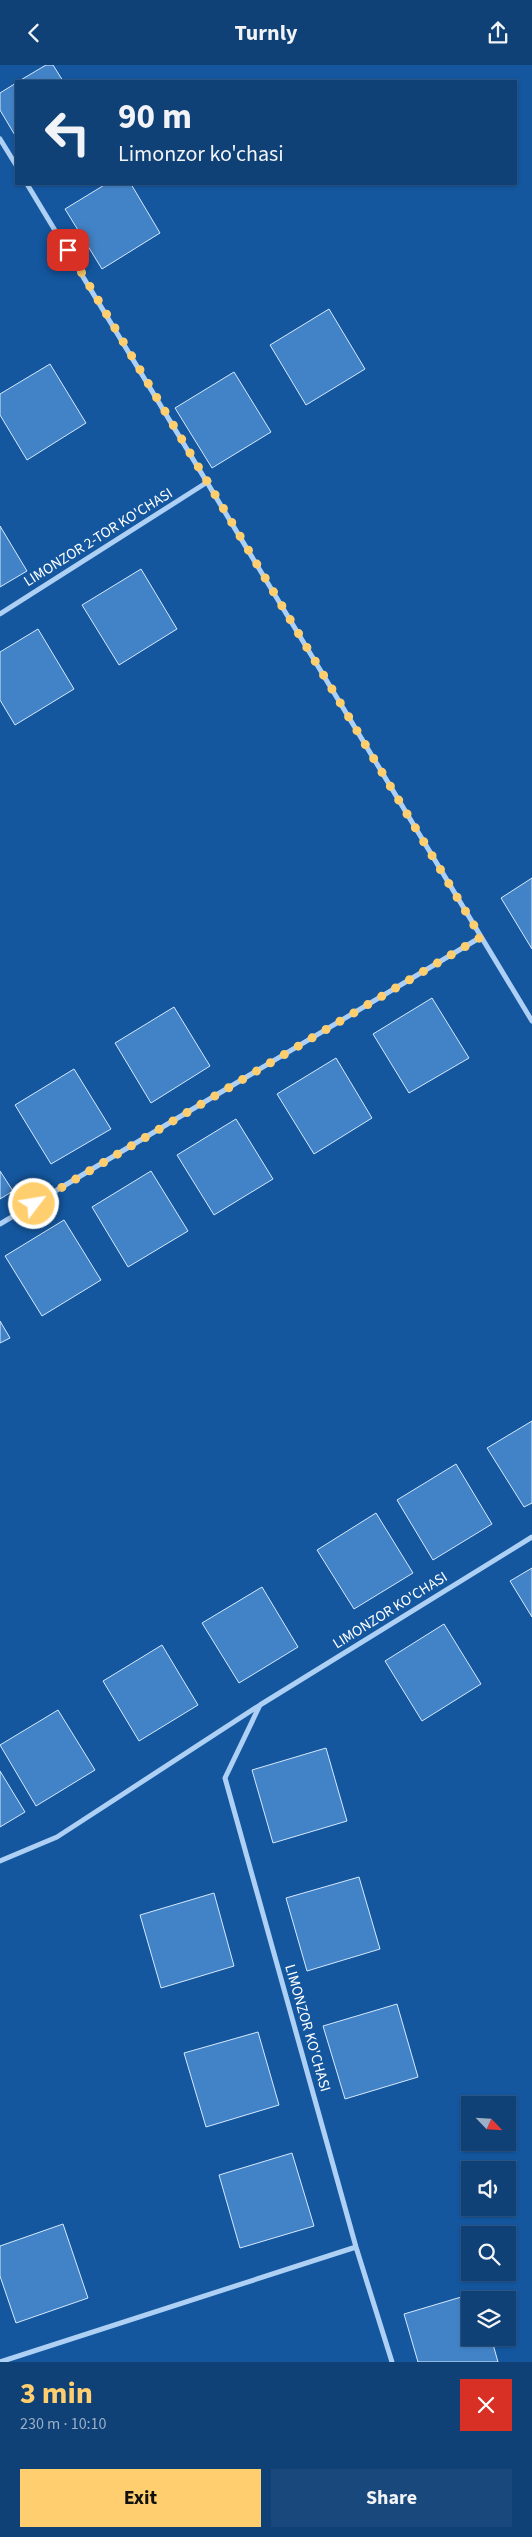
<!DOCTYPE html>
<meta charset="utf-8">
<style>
:root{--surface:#0f4177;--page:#18487c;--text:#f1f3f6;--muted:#9bafc6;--line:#2f5a89;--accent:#ffcf6f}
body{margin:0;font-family:"Source Sans 3",sans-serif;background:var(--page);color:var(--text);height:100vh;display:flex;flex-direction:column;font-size:19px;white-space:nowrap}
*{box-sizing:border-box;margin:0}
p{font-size:16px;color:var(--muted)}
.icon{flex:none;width:28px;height:28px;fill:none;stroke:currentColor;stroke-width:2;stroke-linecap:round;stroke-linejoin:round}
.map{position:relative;height:2297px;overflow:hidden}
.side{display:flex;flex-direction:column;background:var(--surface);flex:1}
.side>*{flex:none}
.top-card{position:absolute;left:15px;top:15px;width:502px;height:105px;border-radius:0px;box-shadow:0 1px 4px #0004,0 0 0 1px var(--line);background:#0f4177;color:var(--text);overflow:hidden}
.needle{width:32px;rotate:115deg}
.controls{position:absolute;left:461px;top:2031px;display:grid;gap:10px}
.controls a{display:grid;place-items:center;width:55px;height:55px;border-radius:0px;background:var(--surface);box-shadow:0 1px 4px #0004,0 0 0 1px var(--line);font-size:25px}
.pin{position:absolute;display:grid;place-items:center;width:42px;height:42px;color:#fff;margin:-21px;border-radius:10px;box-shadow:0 2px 8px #0006}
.me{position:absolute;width:55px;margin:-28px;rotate:59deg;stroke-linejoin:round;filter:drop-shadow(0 0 4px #0008)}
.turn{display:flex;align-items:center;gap:18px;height:105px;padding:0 20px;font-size:22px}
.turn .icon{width:65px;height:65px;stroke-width:2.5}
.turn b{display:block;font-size:35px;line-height:42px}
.round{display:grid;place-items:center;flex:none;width:52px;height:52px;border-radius:0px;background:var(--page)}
.head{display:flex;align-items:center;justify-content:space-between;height:85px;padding:0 20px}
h1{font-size:30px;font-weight:700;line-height:38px;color:var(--accent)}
.cta{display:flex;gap:10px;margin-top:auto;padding:10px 20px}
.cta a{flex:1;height:58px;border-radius:0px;background:var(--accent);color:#111;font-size:20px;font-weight:700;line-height:58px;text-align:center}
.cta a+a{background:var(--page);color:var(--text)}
header{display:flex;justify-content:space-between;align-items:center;height:65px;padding:0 20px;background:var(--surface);font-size:22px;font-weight:700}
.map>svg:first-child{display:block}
.building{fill:#4283c7;stroke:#d5e9fd}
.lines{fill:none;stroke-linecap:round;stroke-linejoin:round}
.minor{stroke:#add0f4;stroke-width:5}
.route{stroke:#ffcf6f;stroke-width:9;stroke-dasharray:0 16.2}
.labels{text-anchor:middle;stroke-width:5;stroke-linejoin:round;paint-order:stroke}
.street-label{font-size:15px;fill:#fff;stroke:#14579f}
</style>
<header><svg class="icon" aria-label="back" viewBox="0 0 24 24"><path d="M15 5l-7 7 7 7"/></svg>Turnly<svg class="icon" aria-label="share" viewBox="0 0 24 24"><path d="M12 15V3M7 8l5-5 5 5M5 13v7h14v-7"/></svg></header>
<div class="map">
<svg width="532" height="2297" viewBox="0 0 532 2297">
<rect width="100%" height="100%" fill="#14579f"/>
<path class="building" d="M46,0H53L63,16H19Z
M16,18V72L0,45V28Z
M106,119H131L160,168L102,204L65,144Z
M329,244L365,304L306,340L270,280Z
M50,299L86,358L27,395L0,350V329Z
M234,307L271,367L212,403L175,343Z
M0,461L27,506L0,522Z
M141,504L177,564L119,600L82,540Z
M38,564L74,624L15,660L0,635V587Z
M532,813V884L501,833Z
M432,933L469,993L409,1028L373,969Z
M174,942L210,1001L151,1038L115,978Z
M336,993L372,1053L314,1089L277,1029Z
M74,1004L111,1064L51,1099L15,1040Z
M236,1054L273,1114L214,1150L177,1090Z
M0,1106L13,1126L0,1134Z
M151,1106L188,1166L128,1202L92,1142Z
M64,1155L101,1215L42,1251L5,1191Z
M0,1256L10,1273L0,1278Z
M532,1356V1438L524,1442L487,1383Z
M456,1399L492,1459L433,1495L397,1435Z
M376,1448L413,1508L354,1544L317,1485Z
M532,1503V1552L510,1516Z
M262,1522L298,1582L239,1618L202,1558Z
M444,1559L481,1619L422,1656L385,1596Z
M162,1580L198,1640L139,1676L103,1616Z
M58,1645L95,1705L36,1741L0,1680Z
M326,1683L347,1756L273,1778L252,1705Z
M0,1706L25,1747L0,1762Z
M359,1812L380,1884L307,1906L286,1833Z
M214,1828L234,1901L161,1923L140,1850Z
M397,1939L418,2012L345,2034L323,1961Z
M258,1967L279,2040L206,2062L184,1988Z
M292,2088L314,2161L240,2183L219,2110Z
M63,2159L88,2233L16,2258L0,2211V2181Z
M478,2227L480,2235H470V2272H491L498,2297H418L404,2249Z"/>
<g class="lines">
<path class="minor" d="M0,74L16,100
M27,119L532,956
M0,549L209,416
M0,1159L481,872
M260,1640L225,1713L356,2182L392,2297
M0,1796L57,1772L260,1640L532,1472
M0,2297L356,2182"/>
</g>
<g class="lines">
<path class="route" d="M34,1139L481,872L68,185"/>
</g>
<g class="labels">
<g class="street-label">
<text transform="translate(98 472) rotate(-32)" y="5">LIMONZOR 2-TOR KO'CHASI</text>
<text transform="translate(390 1545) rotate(-32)" y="5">LIMONZOR KO'CHASI</text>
<text transform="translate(308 1963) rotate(74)" y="5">LIMONZOR KO'CHASI</text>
</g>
</g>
</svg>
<div class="controls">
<a><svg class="needle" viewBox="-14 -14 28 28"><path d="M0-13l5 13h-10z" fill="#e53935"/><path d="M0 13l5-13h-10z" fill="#9bafc6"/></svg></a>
<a><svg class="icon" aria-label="sound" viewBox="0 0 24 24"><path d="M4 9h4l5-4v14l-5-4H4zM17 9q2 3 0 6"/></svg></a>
<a><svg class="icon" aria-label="search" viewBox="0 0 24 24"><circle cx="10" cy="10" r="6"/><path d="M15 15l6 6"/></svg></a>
<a><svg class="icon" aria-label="layers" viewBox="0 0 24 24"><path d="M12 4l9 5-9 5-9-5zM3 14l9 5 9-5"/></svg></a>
</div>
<div class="pin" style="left:68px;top:185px;background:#d93025"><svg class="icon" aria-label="arrive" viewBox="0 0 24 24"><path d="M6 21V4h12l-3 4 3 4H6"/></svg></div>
<svg class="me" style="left:34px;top:1139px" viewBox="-20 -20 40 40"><circle r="17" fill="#ffcf6f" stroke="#fff" stroke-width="3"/><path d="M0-11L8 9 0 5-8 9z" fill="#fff"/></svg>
<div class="top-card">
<div class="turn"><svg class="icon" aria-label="left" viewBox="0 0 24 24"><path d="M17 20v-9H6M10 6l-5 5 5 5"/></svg><div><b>90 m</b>Limonzor ko'chasi</div></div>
</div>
</div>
<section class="side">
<div class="head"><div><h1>3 min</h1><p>230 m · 10:10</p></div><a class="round" style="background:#d93025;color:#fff"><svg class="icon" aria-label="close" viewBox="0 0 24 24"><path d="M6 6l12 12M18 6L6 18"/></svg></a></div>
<div class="cta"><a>Exit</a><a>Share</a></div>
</section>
